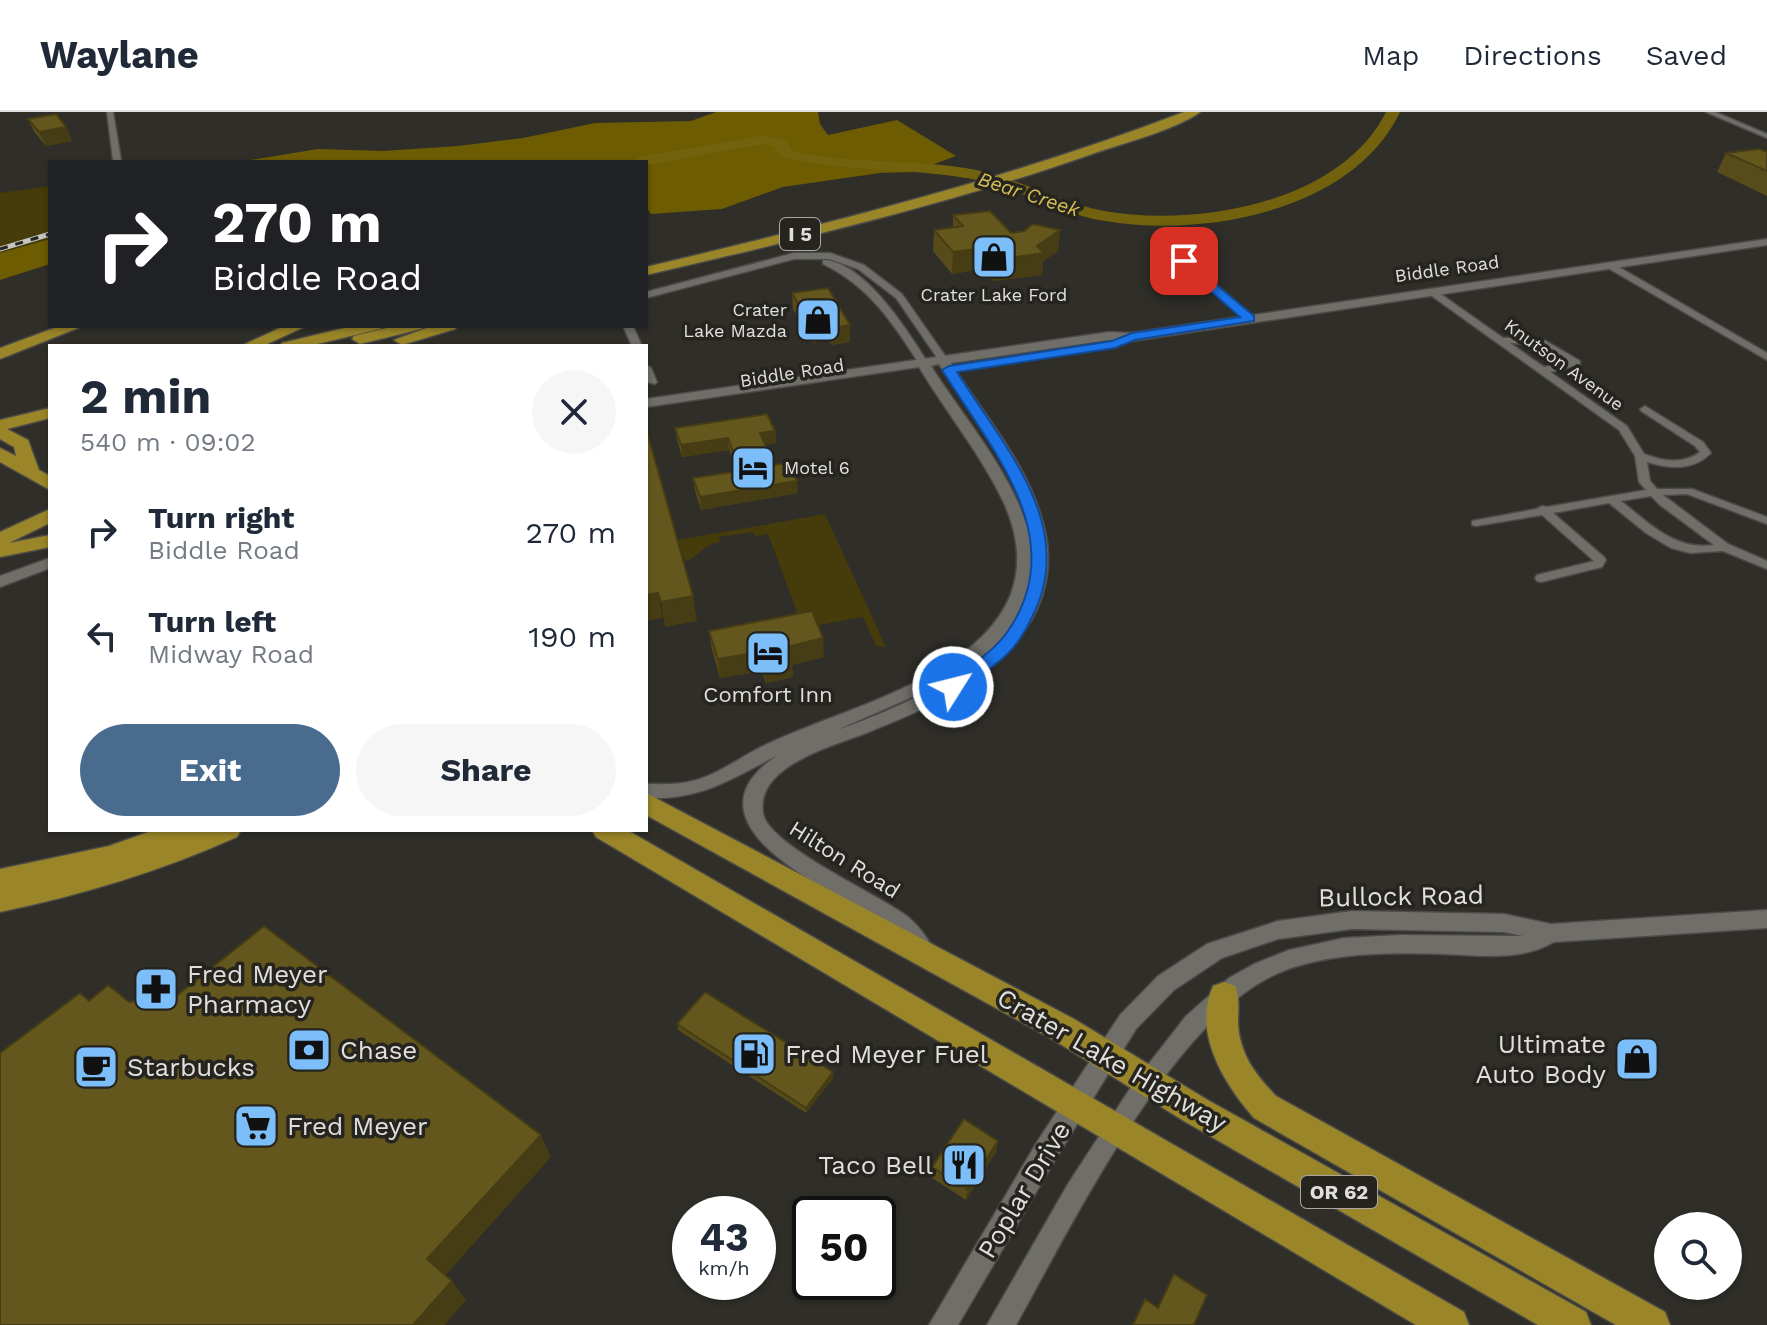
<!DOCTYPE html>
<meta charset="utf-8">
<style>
:root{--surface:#fff;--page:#f6f6f7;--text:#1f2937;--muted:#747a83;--line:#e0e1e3;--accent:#496c8e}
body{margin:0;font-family:"Work Sans",sans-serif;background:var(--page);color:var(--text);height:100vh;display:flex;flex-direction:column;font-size:30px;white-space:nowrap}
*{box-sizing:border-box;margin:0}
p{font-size:26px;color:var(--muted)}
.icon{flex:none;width:44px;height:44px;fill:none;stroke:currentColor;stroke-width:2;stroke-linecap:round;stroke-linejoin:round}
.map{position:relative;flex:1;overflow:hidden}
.panel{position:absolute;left:48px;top:232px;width:600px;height:488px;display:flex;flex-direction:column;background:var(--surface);border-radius:0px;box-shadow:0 2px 6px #0004}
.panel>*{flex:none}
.guide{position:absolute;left:48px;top:48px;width:600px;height:168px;border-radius:0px;box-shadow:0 2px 6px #0004;background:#202124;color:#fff;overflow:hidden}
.buttons{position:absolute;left:1654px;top:1100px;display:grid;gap:16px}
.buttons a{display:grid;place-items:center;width:88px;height:88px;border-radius:50%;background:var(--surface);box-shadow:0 2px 6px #0004;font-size:40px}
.speed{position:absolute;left:672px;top:1084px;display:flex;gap:16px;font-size:40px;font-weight:700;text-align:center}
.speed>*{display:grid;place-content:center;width:104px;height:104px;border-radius:50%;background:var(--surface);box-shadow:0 2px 6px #0004;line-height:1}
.speed small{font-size:20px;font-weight:400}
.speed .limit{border:4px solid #111;border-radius:12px;background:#fff;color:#111}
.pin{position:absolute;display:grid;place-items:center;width:68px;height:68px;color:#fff;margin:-34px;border-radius:16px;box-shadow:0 4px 12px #0006}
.me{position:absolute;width:88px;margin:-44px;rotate:54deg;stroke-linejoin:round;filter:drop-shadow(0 0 6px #0008)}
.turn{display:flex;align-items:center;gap:28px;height:168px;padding:0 32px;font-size:36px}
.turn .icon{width:104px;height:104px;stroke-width:2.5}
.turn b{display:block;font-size:56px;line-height:68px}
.round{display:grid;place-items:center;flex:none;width:84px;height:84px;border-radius:42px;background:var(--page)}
.headline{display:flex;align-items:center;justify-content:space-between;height:136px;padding:0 32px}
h1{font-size:48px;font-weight:700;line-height:60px}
.button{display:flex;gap:16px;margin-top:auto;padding:16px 32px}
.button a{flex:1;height:92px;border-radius:48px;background:var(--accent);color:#fff;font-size:32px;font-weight:700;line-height:92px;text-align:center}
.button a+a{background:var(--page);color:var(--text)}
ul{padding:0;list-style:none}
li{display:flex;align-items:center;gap:24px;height:104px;padding:0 32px}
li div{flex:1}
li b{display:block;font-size:30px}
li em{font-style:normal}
header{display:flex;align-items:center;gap:48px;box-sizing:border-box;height:112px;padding:0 40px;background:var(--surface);border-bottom:2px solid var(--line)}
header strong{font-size:38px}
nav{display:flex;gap:44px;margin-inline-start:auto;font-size:28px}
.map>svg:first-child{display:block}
.green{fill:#463b0a}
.forest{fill:#6d5c01}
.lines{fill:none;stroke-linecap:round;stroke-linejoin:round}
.river{fill:#73620d;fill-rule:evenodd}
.street-casing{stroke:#4b4a47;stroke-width:3}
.secondary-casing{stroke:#4b4a47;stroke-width:3}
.highway-casing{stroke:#4b4a47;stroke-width:3}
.street{fill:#706e69;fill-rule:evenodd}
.secondary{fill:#706e69;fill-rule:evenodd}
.highway{fill:#9a8628;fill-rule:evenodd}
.rail-casing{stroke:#c5c4c1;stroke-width:5}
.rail{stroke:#25241f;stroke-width:3;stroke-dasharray:8;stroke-linecap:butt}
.wall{fill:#564b19}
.shaded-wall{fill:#463d14}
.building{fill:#64571d;stroke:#463d14;stroke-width:2}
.route{fill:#1a73e8;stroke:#114b97;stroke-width:2}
.labels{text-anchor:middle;stroke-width:7;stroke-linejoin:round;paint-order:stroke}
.far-street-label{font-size:18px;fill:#e0dfdc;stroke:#25241f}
.far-poi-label{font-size:18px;fill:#e0dfdc;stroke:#25241f}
.far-water-label{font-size:20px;font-style:italic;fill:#d6be55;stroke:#25241f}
.shield{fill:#25241f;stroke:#a8a7a3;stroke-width:2}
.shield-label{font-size:20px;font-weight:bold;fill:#e0dfdc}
.poi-label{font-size:22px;fill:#e0dfdc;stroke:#25241f}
.street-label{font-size:22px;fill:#e0dfdc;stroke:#25241f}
.near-street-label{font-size:26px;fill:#e0dfdc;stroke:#25241f}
.near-poi-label{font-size:26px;fill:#e0dfdc;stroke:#25241f;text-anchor:start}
</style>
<header>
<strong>Waylane</strong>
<nav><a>Map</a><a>Directions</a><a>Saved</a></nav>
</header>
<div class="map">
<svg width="1767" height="1213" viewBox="0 0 1767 1213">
<rect width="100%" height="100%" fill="#2f2e29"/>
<path class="green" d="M50,74V127L0,141V81Z
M825,402L886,535L876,534L863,505L803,516L768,422L756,424L752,420L719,425L720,430C701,433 699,446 685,449L678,428Z"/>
<path class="forest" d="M716,0H818L820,12L828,23L897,8L956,44L913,60L880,61L783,75L722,97L651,102L646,95V50H238L318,37L383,39L458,34L523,26L595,11L691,9Z
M50,127V152L0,168V141Z"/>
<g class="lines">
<path class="river" d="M1386,0H1400C1353,99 1204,126 1105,109C1059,102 1018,75 972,67C907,55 842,61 779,44L774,35L764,32L646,53V50H629L637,45L765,23L786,29L791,38L806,42C862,52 920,47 976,58C1020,67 1060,91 1104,99C1196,115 1340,92 1386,0Z"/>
<g class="street-casing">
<path id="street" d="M107,0H113L121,48L118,50L113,48Z
M1706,0H1715L1767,22V26Z
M794,141H830L864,153L902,182L948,248L946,250H940L896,186L858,157L829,147H794L646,186V180Z
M1181,147H1187L1253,205V209H1247L1181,151Z
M823,148C864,149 908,219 928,251L926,253H920C893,211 869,174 823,152Z
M1606,151H1612L1767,241V248L1606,155Z
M1429,178H1435L1503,226L1526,225L1546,229L1580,249V253L1550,260L1627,314L1644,342C1663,349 1682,353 1700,340L1695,334L1641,299L1640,297L1645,294L1703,330L1711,341C1693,359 1670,357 1647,350L1650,369L1657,377H1692L1767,405V412L1687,382L1663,383L1728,432L1767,449V457L1723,439L1690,441L1671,436L1646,421L1609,391L1553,401L1604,445L1606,448L1602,455L1541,470L1537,469L1535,466L1537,463L1594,449L1542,403L1476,414L1472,413V409L1536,397L1542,394L1547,395L1646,378L1639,370L1635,344L1619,318L1429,182ZM1510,231L1539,233L1569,250L1544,255ZM1651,384L1660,393L1714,433C1675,439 1649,411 1621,389Z
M623,214H633L642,234H632Z
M646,253L651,256L657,270L655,272L647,270Z"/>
</g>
<g class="secondary-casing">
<path id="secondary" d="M1767,127V133L1132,229L1109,228L951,251C985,305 1031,355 1045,419C1052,448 1047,481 1032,507C1009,544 976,569 937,589C916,601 893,610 871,619C838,633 755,652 763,701C767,733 880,783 908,805C919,814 928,827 934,839L931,846C912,852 907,830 895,819C889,814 881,810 874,805C823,774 677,710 778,643C730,667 703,688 646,686V672C660,672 674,673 688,670C714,665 736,648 759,636C779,626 800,618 820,610C916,574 1064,520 1003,389C980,341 946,300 919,255L646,295V287L1109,220L1132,221ZM939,252C973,307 1029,366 1032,433C1017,365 967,311 931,254ZM937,574C905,592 872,606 837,618Z
M50,446V456L0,475V464Z
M1767,798V816L1554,830C1519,850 1481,843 1442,842C1414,841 1386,841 1358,843C1328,846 1297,851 1270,865C1169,916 1071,1114 1016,1213H987L1068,1072L1133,972L1186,904L1229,866L1254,852L1289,838L1344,826L1400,823L1523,824L1504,820L1352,817L1278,827L1222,846L1174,878L1136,917L1055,1048L958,1213H929L1037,1030L1120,903L1158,864L1207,832L1278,809L1352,799L1504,802L1551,812Z"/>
</g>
<g class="highway-casing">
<path id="highway" d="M1184,0H1200C1178,17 1121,32 1092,42C947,93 796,128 646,163V155C828,112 1009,67 1184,0Z
M60,214H83L0,247V236Z
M284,214H306L263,234H241Z
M353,214H382L380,217L309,234H280L282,231Z
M395,214H423L421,217L360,232L352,227L354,224Z
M432,214H457L455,217L402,233L394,228Z
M50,296V306L7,317L28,328L39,358L50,364V378L0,350V336L16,344L14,335L0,327V308Z
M50,397V411L9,431L50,423V435L0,445V420Z
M646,681L1074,907L1206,987L1586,1200L1591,1213H1538L1184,1009L1052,927L646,703Z
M154,718H197L196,720L241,718L237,725C161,759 82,783 0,800V757L109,734Z
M592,718H627L1464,1200L1469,1213H1416L596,725Z
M1224,870L1235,874C1240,886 1238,898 1238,912C1240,943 1256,963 1276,984L1665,1200L1670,1213H1616L1254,1006C1224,972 1192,920 1213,874Z"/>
</g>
<use href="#street" class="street"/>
<use href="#secondary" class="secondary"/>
<use href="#highway" class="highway"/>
<g class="rail-casing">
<path id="rail" d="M0,137L50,122"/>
</g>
<use href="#rail" class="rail"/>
</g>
<path class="wall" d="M28,7L66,15L72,29L46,34L35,21Z
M1764,39H1767V84L1717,60L1726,41Z
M953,103L1011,121L1060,118L1058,139L1043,149L1042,163L993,169L983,157L952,162L933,139L934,118L953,115Z
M792,181L850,230L831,233L829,228L812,231L793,197Z
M675,316L775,319L776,331L765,332L774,353L798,381L701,398L695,379L693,366L737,359L729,338L682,345L677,328Z
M709,519L824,545L792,553L793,565L766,571L762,559L720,566L712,538Z
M677,912L833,966L806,1001L678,918Z
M998,1029L996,1040L966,1088L932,1066V1055Z"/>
<path class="shaded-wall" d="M66,15L72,29L46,34L39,20Z
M1060,118L1058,139L1043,149L1042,163L993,169L995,148Z
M984,136L983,157L952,162L953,140Z
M828,211L829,228L812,231L811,214Z
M850,213V230L831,233V216Z
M775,319L776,331L761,333L760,321Z
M728,326L729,338L682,345L681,333Z
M797,369L798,381L701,398L700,385Z
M658,481L663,506L646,509V483Z
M693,484L697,509L665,515L661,490Z
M823,526L824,545L792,553L793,565L766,571L764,552L787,535Z
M760,540L762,559L720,566L718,547Z
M833,960V966L806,1001V996Z
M541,1023L551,1045L442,1167L427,1147Z
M998,1029L996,1040L966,1088L967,1077Z
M452,1169L466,1188L445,1213H413Z"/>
<path class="building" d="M56,2L66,15L39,20L28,7Z
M1759,37L1764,39H1767V59L1726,41Z
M990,99L1011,121L1024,119L1033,112L1060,118L1037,134L1044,141L995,148L984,136L953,140L934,118L963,114L953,103Z
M828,176L850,213L831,216L828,211L811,214L792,181Z
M767,302L775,319L760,321L774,353L789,351L797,369L700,385L693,366L740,359L728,326L681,333L675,316Z
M646,316L693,484L661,490L658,481L646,483Z
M812,499L823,526L787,535L791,546L764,552L760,540L718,547L709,519Z
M264,814L541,1023L427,1147L452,1169L413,1213H0V941L80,881L89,889L108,873L129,890L147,887L160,897Z
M705,880L833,960L806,996L677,912Z
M964,1007L998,1029L967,1077L932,1055Z
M1174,1162L1207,1183L1194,1213H1133L1145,1187L1158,1196Z"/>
<path class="route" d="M1184,146L1254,204V209L1135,228L1115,236L957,260C1004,335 1080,416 1031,507C1023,524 1013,539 998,550C985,560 964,584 947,579L944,575L947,571C968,555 993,541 1008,519C1072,426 991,337 942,258L949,254L1112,229L1132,221L1240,205L1180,152V147Z"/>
<defs>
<g id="shop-square" transform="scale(2.3)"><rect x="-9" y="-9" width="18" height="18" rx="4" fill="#7cbef9" stroke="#25241f"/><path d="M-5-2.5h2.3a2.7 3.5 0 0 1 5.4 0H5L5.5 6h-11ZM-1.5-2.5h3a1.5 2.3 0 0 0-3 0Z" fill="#111"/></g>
<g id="hotel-square" transform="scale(2.3)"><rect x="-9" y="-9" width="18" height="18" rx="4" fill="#7cbef9" stroke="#25241f"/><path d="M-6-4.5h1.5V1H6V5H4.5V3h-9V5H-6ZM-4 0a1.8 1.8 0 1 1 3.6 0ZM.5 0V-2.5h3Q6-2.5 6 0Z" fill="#111"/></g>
<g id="pharmacy-square" transform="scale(2.3)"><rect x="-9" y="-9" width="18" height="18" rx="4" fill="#7cbef9" stroke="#25241f"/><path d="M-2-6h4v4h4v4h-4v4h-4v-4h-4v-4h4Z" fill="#111"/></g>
<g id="bank-square" transform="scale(2.3)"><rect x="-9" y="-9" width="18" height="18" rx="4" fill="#7cbef9" stroke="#25241f"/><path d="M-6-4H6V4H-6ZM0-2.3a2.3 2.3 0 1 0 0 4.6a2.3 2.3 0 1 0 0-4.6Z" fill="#111"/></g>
<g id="fuel-square" transform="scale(2.3)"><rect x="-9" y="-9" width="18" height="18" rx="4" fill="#7cbef9" stroke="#25241f"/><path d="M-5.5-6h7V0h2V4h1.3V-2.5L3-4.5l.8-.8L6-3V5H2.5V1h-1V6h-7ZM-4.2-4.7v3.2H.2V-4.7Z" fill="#111"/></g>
<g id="cafe-square" transform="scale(2.3)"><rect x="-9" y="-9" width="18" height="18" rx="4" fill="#7cbef9" stroke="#25241f"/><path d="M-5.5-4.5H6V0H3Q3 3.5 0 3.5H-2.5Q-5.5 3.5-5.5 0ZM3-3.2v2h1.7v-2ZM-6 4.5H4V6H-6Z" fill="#111"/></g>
<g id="supermarket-square" transform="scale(2.3)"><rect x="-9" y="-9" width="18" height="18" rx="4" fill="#7cbef9" stroke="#25241f"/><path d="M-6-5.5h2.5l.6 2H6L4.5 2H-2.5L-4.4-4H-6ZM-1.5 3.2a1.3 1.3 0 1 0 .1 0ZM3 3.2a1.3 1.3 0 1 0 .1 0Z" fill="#111"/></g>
<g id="restaurant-square" transform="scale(2.3)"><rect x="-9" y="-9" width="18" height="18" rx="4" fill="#7cbef9" stroke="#25241f"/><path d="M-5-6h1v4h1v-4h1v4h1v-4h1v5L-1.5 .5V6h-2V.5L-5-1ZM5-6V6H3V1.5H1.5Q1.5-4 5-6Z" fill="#111"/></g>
</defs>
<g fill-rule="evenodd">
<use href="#shop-square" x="994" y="145"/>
<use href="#shop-square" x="818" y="208"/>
<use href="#hotel-square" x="753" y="356"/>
<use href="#hotel-square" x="768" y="541"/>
<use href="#pharmacy-square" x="156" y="877"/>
<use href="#bank-square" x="309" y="938"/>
<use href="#fuel-square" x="754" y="942"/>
<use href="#shop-square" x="1637" y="947"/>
<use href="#cafe-square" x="96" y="955"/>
<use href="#supermarket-square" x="256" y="1014"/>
<use href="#restaurant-square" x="964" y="1053"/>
</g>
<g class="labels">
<g class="far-street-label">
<text transform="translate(1447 157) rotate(-8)" y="6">Biddle Road</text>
<text transform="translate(1564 253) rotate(36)" y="6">Knutson Avenue</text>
<text transform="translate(792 261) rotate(-9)" y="6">Biddle Road</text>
</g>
<g class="far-poi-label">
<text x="994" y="189">Crater Lake Ford</text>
<text x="787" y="204" text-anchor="end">Crater<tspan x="787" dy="21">Lake Mazda</tspan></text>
<text x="784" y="362" text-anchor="start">Motel 6</text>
</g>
<g class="far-water-label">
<text transform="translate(1029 82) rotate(18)" y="7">Bear Creek</text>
</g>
<g class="shield">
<rect x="780" y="106" width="40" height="32" rx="6"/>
<rect x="1301" y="1064" width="76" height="32" rx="6"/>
</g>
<g class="shield-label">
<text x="800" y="129">I 5</text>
<text x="1339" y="1087">OR 62</text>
</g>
<g class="poi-label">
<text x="768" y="590">Comfort Inn</text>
</g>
<g class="street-label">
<text transform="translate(845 747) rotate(32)" y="8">Hilton Road</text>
</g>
<g class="near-street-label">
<text transform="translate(1401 784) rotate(-1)" y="9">Bullock Road</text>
<text transform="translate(1112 948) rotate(30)" y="9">Crater Lake Highway</text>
<text transform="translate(1024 1078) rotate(-59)" y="9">Poplar Drive</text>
</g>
<g class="near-poi-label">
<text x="187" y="871">Fred Meyer<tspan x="187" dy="30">Pharmacy</tspan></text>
<text x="1606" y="941" text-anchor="end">Ultimate<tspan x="1606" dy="30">Auto Body</tspan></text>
<text x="340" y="947">Chase</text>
<text x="785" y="951">Fred Meyer Fuel</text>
<text x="127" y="964">Starbucks</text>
<text x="287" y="1023">Fred Meyer</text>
<text x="933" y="1062" text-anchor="end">Taco Bell</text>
</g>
</g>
</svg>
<div class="buttons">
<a><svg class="icon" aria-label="search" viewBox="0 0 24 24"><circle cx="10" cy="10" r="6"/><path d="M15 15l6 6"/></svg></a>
</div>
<div class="speed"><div>43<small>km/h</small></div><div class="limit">50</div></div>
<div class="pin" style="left:1184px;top:149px;background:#d93025"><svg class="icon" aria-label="arrive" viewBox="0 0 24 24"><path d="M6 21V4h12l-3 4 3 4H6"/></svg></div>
<svg class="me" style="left:953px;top:575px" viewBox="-20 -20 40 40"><circle r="17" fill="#1a73e8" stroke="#fff" stroke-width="3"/><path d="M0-11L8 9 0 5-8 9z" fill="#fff"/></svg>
<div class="guide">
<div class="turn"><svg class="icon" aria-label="right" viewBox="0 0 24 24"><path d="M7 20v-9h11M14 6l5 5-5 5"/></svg><div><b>270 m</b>Biddle Road</div></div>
</div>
<section class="panel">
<div class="headline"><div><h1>2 min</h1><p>540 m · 09:02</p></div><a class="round"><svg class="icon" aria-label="close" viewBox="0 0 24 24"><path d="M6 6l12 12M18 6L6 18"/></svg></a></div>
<ul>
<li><svg class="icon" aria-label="right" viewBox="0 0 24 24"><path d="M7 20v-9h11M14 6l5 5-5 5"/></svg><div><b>Turn right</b><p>Biddle Road</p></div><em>270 m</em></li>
<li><svg class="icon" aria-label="left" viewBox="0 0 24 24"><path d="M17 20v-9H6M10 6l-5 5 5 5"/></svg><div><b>Turn left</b><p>Midway Road</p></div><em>190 m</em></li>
</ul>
<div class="button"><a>Exit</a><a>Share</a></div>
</section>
</div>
